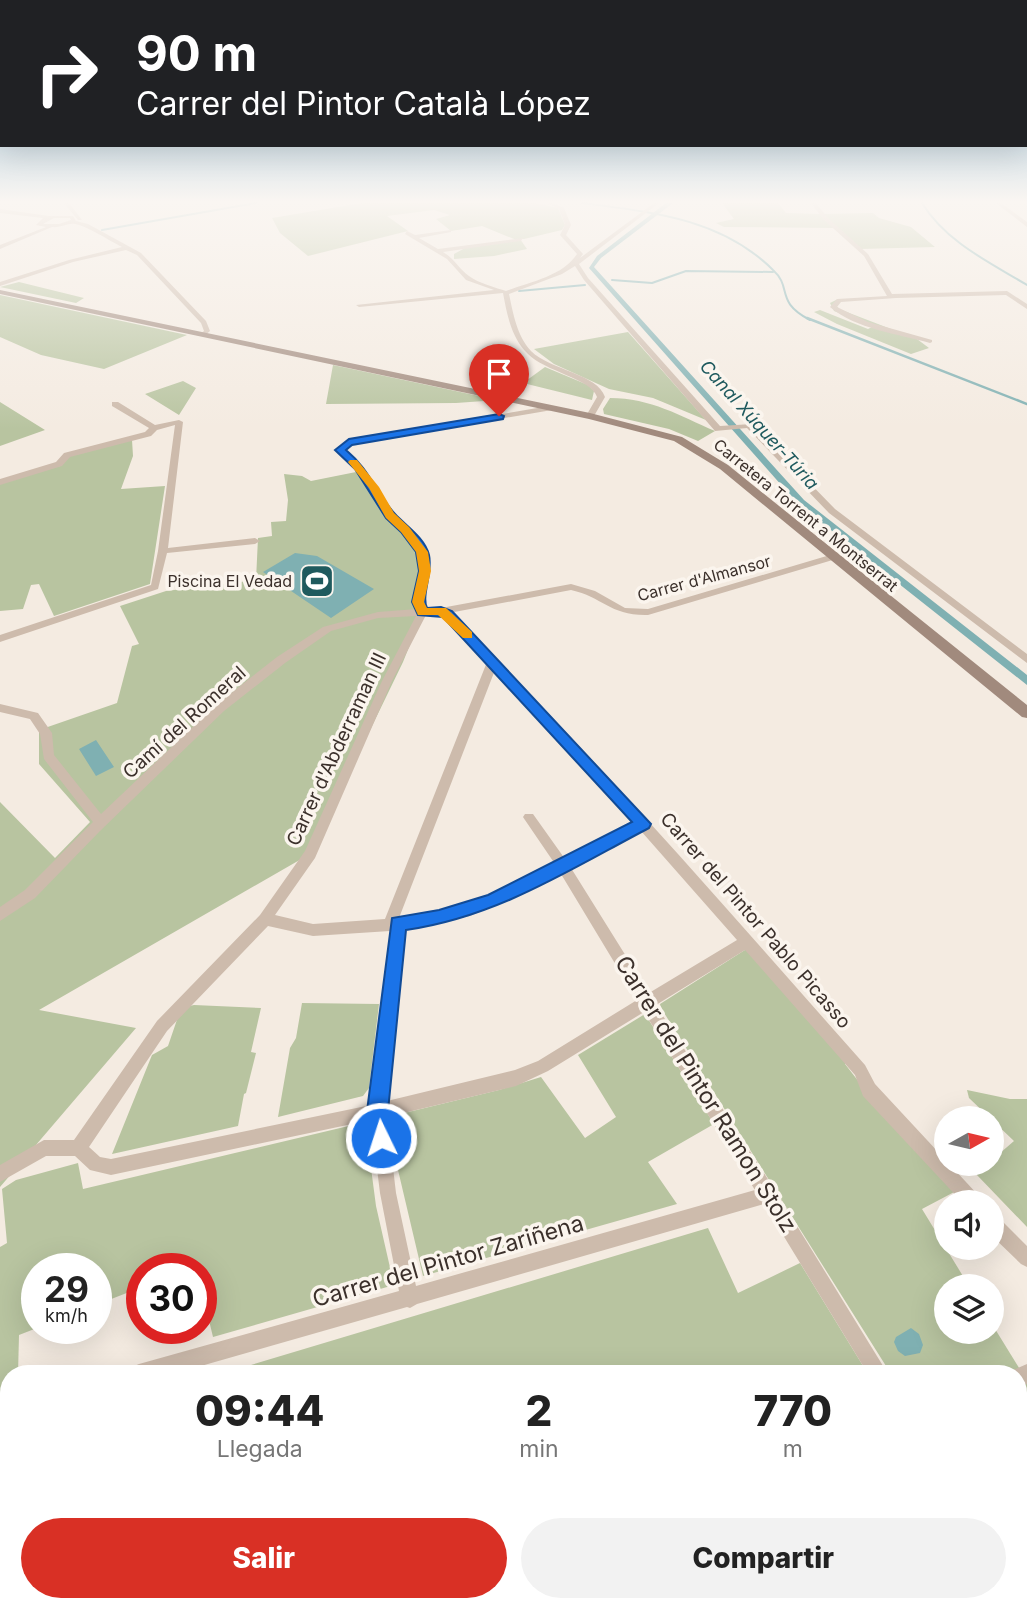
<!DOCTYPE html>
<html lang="es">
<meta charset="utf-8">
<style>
:root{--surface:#fff;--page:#f2f2f2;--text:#222;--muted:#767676;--accent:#d93025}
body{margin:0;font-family:Inter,sans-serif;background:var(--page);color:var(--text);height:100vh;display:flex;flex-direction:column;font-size:26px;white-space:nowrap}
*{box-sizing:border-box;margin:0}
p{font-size:23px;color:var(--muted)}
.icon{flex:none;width:38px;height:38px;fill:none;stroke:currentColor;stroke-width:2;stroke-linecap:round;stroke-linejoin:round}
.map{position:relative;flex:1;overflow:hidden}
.side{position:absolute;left:0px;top:1365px;width:1027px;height:247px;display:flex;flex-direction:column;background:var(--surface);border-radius:28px 28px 0 0;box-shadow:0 7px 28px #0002}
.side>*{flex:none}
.top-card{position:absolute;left:0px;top:0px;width:1027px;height:147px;box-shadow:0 7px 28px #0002;background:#202124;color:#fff;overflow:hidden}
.needle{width:46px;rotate:82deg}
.tools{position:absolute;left:934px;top:1106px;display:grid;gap:14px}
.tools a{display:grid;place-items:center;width:70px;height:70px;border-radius:50%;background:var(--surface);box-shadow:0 7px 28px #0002;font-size:35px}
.speed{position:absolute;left:21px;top:1253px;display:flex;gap:14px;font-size:35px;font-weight:700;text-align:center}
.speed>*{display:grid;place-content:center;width:91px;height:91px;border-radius:50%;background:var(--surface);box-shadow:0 7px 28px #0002;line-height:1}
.speed small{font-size:18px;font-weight:400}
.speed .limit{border:10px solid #d22;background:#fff;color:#111}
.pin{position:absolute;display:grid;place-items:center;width:60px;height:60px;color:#fff;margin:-72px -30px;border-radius:50% 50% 50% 0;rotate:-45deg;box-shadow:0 0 7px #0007}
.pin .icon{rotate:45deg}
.me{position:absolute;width:77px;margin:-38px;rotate:356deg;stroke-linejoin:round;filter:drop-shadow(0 0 5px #0008)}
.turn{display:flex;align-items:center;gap:24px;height:147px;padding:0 21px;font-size:32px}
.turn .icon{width:91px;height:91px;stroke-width:2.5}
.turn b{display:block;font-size:49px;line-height:60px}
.eta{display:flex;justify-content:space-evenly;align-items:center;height:119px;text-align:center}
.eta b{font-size:42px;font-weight:800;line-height:49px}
.button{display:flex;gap:14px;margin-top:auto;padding:14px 21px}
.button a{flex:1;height:80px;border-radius:42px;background:var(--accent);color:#fff;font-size:28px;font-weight:800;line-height:80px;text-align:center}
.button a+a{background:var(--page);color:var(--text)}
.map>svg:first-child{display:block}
.green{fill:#b8c4a0}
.water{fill:#7fb0b2}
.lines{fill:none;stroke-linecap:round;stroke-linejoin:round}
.stream-far1{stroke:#7fb0b2;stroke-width:2}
.stream{stroke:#7fb0b2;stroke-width:2.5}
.canal{fill:#7fb0b2;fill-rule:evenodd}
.street{fill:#cdbbac;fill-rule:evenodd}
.secondary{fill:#a18a7d;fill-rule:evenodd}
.route{fill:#1a73e8;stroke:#114b97;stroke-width:2}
.slow{fill:#f59e0b}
.labels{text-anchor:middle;stroke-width:7;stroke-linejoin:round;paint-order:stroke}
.far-street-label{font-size:16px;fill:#3b302b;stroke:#fbf5ee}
.far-poi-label{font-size:16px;fill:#3b302b;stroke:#fbf5ee;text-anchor:end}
.far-water-label{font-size:18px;font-style:italic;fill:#1f5a5e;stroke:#fbf5ee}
.street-label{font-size:19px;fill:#3b302b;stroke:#fbf5ee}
.near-street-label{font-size:23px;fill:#3b302b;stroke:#fbf5ee}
</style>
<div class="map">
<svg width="1027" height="1611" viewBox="0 0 1027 1611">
<rect width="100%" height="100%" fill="#f4ebe1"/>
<path class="green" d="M362,203H536L558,208L565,225L562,230L524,239H514L482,226L451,231L436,219L450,215L434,210L387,216L408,231L308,256L280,233L272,218Z
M722,203H778L786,213L820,214L834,228L724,227L716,223L734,219Z
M873,213L879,218L911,227L935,247L860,249L823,214Z
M520,239L527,249L494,256L454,259V254L465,248Z
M19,282L84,298L76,303L0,287Z
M0,295L187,335L104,369L41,355L0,337Z
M838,299L836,305L839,309L917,339L929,348L911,354L837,324L814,312L820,310L868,329L874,326L834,311L830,303Z
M628,332L706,420L653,398L609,389L554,364L534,349Z
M333,365L498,400L456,403L326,404Z
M545,367L588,385L594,391L592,400L523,383Z
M183,381L196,388L179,415L145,394Z
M610,398C651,398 680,416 715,431L698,441L669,429L604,414L603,409Z
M0,402L45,430L0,446Z
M132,440L133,456L121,489L165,486L150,584L54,616L39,584L31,585L23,609L0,611V483L60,466L70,456Z
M361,471L390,515L422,552L423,612L403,662L310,854L39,1010L136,1028L0,1187V802L55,858L90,822L39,764V730L117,703L132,646L139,644L120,606L166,591L256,580L258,538L272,536L271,522L286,521L288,500L284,474L302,476L311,481Z
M748,948L846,1062L845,1064L866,1091L958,1190L922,1209L969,1286H947V1332H992V1324L1021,1371L1009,1374H891L661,1008L660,1004Z
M302,1003L379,1004L369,1088L363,1096L278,1117L290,1048L296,1038Z
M194,1005L261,1008L251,1052L256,1053L246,1093L244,1094L238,1126L112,1154L152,1055L168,1046L181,1008Z
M645,1014L714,1124L648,1162L677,1204L423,1276L398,1170L392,1119L396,1115L499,1090L541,1077L585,1138L616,1117L578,1055Z
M967,1090L1010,1099H1027V1227L976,1174L988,1164H992V1160L1014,1141L969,1098Z
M357,1124L366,1130L376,1206L394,1285L213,1337L201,1287V1269H197L196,1265L187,1269H142V1287L96,1305V1269H37V1328L19,1335L18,1374H9V1398L0,1402V1247L7,1243L2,1189L16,1180L78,1163L83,1189Z
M708,1228L738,1293L800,1263L868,1374H221Z
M1027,1382V1483L1019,1481V1387Z
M9,1435V1587L0,1588V1440Z
M122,1603H340V1611H91Z
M535,1603H769L764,1611H532Z
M786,1603H895L893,1611H796Z"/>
<path class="water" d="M295,553L317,556L374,589L331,618L263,572Z
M96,740L114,767L96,776L79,749Z
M911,1328L919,1334L923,1345L920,1353L905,1356L898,1351L894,1342L896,1337Z"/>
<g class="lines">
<path class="stream-far1" d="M582,203C651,212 721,218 773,270C793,288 774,301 810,320
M922,203C946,242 989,262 1027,285
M102,230L256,203
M612,280L652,283L686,271L773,272
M519,291L585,285"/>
<path class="stream" d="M807,318L1027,404"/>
<path class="canal" d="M666,203H673L601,258L594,267L804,500L1027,675V685L798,504L589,268L597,256Z"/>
<path class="street" d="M64,203H69L82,220H78Z
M547,203H553L564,208L571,225L566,235L583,254L580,258L654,203H659L579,264L588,278L720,426L752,424L835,509L1027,654V663L829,513L747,428L715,431L584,280L575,266L562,274L509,294C513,313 517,336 531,351C550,370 598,374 605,397L594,416L590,418L586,416L597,397C592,379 544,371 528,354C511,338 507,314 503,293L359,307L356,305L494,290L466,280L447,259L405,234L407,231L415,235L451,230V232L419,238L438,249L523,238L521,241L443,252C454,258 459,269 469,276C478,283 497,288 506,291C530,282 563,276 577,254L560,235L565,225L559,209Z
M811,203H816L828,218L868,254L892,294L1007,291L1027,304V309L1006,295L896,298L841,302L837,307L868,322L932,340V342L930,343C898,334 856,329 830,307L837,299L887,296L864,256L824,220Z
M996,203H1001L1027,222V227Z
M0,209L49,216H73L76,221L88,224L141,253L206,321L210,331L204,336H200L199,335L204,331L201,323L137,255L126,250L73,262L0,286V282L69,260L122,247C110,241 87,226 75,224C67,223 61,228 52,227L0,249V245L46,227L36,225L43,218L0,213ZM54,218H70L71,220L59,224H43Z
M112,402H118L155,425L179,420L183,422L168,548L255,538L260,541L255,544L167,553L158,589L0,642V635L151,585L158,551L175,425L157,430L151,436L70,457L62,466L0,485V479L56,462L64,453L145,432L149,428L112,406Z
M549,406H552V410L351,444L345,450L362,465L393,513L408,527L427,552L430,571L423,602L426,609L441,608L571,584L595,591L625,608L648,609L830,555H836V559L648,615C610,616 603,597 571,590L449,613C595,755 729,912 865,1065L875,1084L979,1196L981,1202H962L863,1096L855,1075L745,950L656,1005L773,1187L776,1188L778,1195L888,1374H868L764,1204L417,1304L410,1308L407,1307L173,1374H130L132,1367L139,1364L399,1291L380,1193L371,1120L111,1175L90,1170L75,1156H46L0,1182V1165L44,1140H74L157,1021L260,915L305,851L382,681L416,616L378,618L331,631L285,663L224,711L100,831L35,898L0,921V907L25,890L93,822L44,759L40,734L30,719L0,712V704L38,713L52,733L54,755L101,814L216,705L277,657L323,627L378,612L417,609L413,602L420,571L417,552L402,531L387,517L356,469L337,452V448L349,440ZM439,614L487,662L385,919L313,924L275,915L315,858L392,681L426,615ZM495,670L634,823L565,859L533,814H525L523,817L525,820L555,864L511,887L469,904L399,918ZM641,831L737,940L649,993L571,868ZM561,874L637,1000L538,1061L515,1070L387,1101L404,929L470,916L521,895ZM268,926L313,936L390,931L371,1105L111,1159L100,1157L89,1147L167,1031ZM644,1012L755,1190L416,1286L396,1193L387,1117L516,1086L548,1071Z
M992,1214L998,1217L1027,1246V1267L1021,1264L992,1236Z
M1027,1364V1384L1018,1387V1374H1010L1011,1371Z
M9,1409V1430L0,1434V1413Z
M9,1599V1603H47L43,1611H0V1602Z
M510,1603H532L530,1611H508Z
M903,1603H925L923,1611H901Z
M987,1603H1010L1013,1611H990Z"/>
<path class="secondary" d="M0,290L590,413L682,437L728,465L1027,705V718L1022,717L720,469L674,441L589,419L0,294Z"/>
</g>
<linearGradient id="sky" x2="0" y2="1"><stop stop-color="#7eb2d2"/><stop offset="0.47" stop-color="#faf6f2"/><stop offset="1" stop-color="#faf6f2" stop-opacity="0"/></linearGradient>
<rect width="1027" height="429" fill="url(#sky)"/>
<path class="route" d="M499,414L504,416L503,419L352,445L346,450C370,470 376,493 395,514C406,526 425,538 429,555C433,573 421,596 427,608L441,607L452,611L651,824L649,828C569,870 497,917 406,930L388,1111L391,1138L388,1146L381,1149L373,1146L367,1111L392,918L439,910L488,895L632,822L443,617L418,615L412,602L419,571L416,552L401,532L386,518L355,469L335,450L349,439Z"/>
<path class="slow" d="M350,460H357L379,487L394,513L409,527L428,552L431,571L424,602L427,608H446L472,632V638H463L438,615H418L412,602L419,571L416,552L401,532L386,518L369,488L348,462Z"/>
<defs>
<g id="stadium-square" transform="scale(1.75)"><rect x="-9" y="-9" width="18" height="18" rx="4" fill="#1f5a5e" stroke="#fbf5ee"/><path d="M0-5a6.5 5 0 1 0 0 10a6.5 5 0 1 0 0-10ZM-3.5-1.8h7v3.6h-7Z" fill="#fff"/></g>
</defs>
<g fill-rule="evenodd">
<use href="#stadium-square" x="317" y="581"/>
</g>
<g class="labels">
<g class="far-street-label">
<text transform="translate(806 515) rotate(39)" y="6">Carretera Torrent a Montserrat</text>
<text transform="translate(704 578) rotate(-15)" y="6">Carrer d'Almansor</text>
</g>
<g class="far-poi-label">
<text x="292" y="587">Piscina El Vedad</text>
</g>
<g class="far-water-label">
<text transform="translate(759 425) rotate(48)" y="6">Canal Xúquer-Túria</text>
</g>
<g class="street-label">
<text transform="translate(184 722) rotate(-42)" y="7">Camí del Romeral</text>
<text transform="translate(336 749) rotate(-65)" y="7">Carrer d'Abderraman III</text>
<text transform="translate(756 920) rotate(49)" y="7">Carrer del Pintor Pablo Picasso</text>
</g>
<g class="near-street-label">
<text transform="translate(706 1094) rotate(58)" y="8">Carrer del Pintor Ramon Stolz</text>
<text transform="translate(448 1261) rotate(-16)" y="8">Carrer del Pintor Zariñena</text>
</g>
</g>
</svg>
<div class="tools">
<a><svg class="needle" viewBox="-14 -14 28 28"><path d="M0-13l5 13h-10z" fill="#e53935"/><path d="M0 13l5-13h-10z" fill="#767676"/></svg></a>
<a><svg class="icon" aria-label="sound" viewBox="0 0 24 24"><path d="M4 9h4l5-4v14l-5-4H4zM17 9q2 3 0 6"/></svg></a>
<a><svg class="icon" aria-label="layers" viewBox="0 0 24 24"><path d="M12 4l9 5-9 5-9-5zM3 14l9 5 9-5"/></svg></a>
</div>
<div class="speed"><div>29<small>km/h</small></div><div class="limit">30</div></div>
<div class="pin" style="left:499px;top:416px;background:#d93025"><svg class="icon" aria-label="arrive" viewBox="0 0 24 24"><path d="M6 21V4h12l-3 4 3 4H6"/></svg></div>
<svg class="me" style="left:381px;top:1138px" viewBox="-20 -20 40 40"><circle r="17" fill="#1a73e8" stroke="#fff" stroke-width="3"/><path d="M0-11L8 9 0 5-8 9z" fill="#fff"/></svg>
<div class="top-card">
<div class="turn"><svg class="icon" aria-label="right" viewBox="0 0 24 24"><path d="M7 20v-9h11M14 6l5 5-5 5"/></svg><div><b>90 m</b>Carrer del Pintor Català López</div></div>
</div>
<section class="side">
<div class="eta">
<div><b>09:44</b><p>Llegada</p></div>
<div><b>2</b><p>min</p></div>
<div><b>770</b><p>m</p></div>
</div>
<div class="button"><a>Salir</a><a>Compartir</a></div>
</section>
</div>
